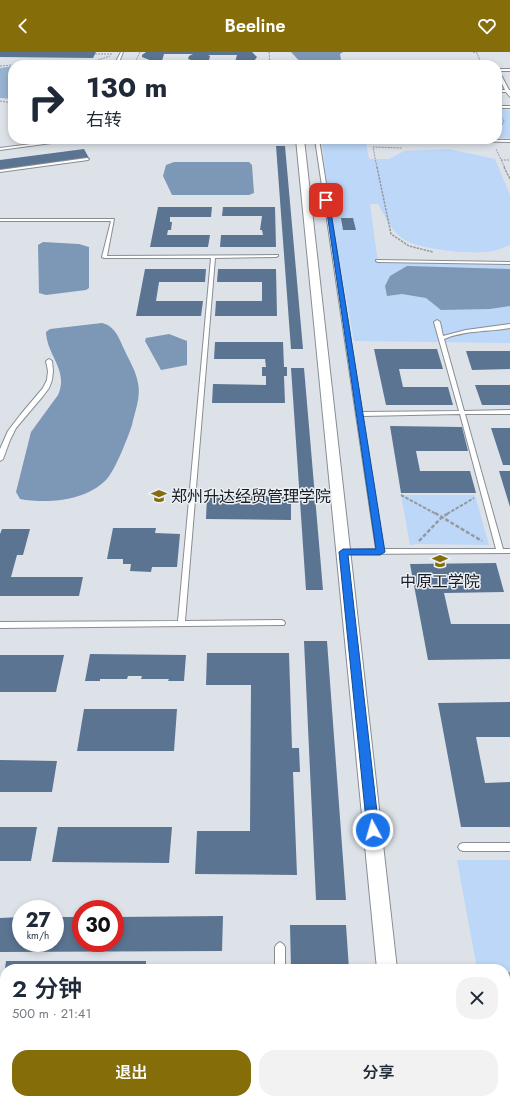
<!DOCTYPE html>
<html lang="zh">
<meta charset="utf-8">
<style>
:root{--surface:#fff;--page:#f2f2f3;--text:#1f2937;--muted:#747a83;--accent:#856d0a}
body{margin:0;font-family:Jost,"Noto Sans SC",sans-serif;background:var(--page);color:var(--text);height:100vh;display:flex;flex-direction:column;font-size:15px;white-space:nowrap}
*{box-sizing:border-box;margin:0}
p{font-size:13px;color:var(--muted)}
.icon{flex:none;width:22px;height:22px;fill:none;stroke:currentColor;stroke-width:2;stroke-linecap:round;stroke-linejoin:round}
.map{position:relative;flex:1;overflow:hidden}
.panel{position:absolute;left:0px;top:912px;width:510px;height:140px;display:flex;flex-direction:column;background:var(--surface);border-radius:16px 16px 0 0;box-shadow:0 2px 6px #0003}
.panel>*{flex:none}
.hud{position:absolute;left:8px;top:8px;width:494px;height:84px;border-radius:16px;box-shadow:0 2px 6px #0003;background:#fff;color:var(--text);overflow:hidden}
.speed{position:absolute;left:12px;top:848px;display:flex;gap:8px;font-size:20px;font-weight:700;text-align:center}
.speed>*{display:grid;place-content:center;width:52px;height:52px;border-radius:50%;background:var(--surface);box-shadow:0 2px 6px #0003;line-height:1}
.speed small{font-size:10px;font-weight:400}
.speed .limit{border:6px solid #d22;background:#fff;color:#111}
.pin{position:absolute;display:grid;place-items:center;width:34px;height:34px;color:#fff;margin:-17px;border-radius:8px;box-shadow:0 2px 6px #0006}
.me{position:absolute;width:44px;margin:-22px;rotate:354deg;stroke-linejoin:round;filter:drop-shadow(0 0 3px #0008)}
.turn{display:flex;align-items:center;gap:14px;height:84px;padding:0 12px;font-size:18px}
.turn .icon{width:52px;height:52px;stroke-width:2.5}
.turn b{display:block;font-size:28px;line-height:34px}
.round{display:grid;place-items:center;flex:none;width:42px;height:42px;border-radius:16px;background:var(--page)}
.summary{display:flex;align-items:center;justify-content:space-between;height:68px;padding:0 12px}
h1{font-size:24px;font-weight:600;line-height:30px}
.cta{display:flex;gap:8px;margin-top:auto;padding:8px 12px}
.cta a{flex:1;height:46px;border-radius:16px;background:var(--accent);color:#fff;font-size:16px;font-weight:600;line-height:46px;text-align:center}
.cta a+a{background:var(--page);color:var(--text)}
header{display:flex;justify-content:space-between;align-items:center;height:52px;padding:0 12px;background:var(--accent);color:#fff;font-size:18px;font-weight:600}
.map>svg:first-child{display:block}
.green{fill:#bcd7f7}
.forest{fill:#97b2d2}
.water{fill:#7d97b6}
.building{fill:#5b7492;fill-rule:evenodd}
.lines{fill:none;stroke-linecap:round;stroke-linejoin:round}
.service-casing{stroke:#888d93;stroke-width:2}
.minor-casing{stroke:#888d93;stroke-width:2}
.path-far4{stroke:#969a9f;stroke-width:1;stroke-dasharray:2 1;stroke-linecap:butt}
.path-far3{stroke:#969a9f;stroke-width:1.5;stroke-dasharray:2.5 1;stroke-linecap:butt}
.path-far2{stroke:#969a9f;stroke-width:2;stroke-dasharray:3.5 1.5;stroke-linecap:butt}
.path-far1{stroke:#969a9f;stroke-width:2.5;stroke-dasharray:4 2;stroke-linecap:butt}
.path{stroke:#969a9f;stroke-width:3.5;stroke-dasharray:5.5 3;stroke-linecap:butt}
.service{fill:#fff;fill-rule:evenodd}
.minor{fill:#fff;fill-rule:evenodd}
.route{fill:#1a73e8;stroke:#114b97}
.labels{text-anchor:middle;stroke-width:3;stroke-linejoin:round;paint-order:stroke}
.poi-label{font-size:16px;fill:#1a1b1e;stroke:#eaf0f6;text-anchor:start}
</style>
<header><svg class="icon" aria-label="back" viewBox="0 0 24 24"><path d="M15 5l-7 7 7 7"/></svg>Beeline<svg class="icon" aria-label="heart" viewBox="0 0 24 24"><path d="M12 20l-8-8c-3-5 5-10 8-4 3-6 11-1 8 4z"/></svg></header>
<div class="map">
<svg width="510" height="1052" viewBox="0 0 510 1052">
<rect width="100%" height="100%" fill="#dde2e9"/>
<path class="green" d="M497,57L510,58V86H497Z
M322,91H366L369,107H389L404,99L449,97L495,107L510,143V193C504,195 498,198 493,199C473,203 423,198 405,188C392,181 385,164 378,152H370L378,211L510,213V291L354,289L329,151Z
M401,443H475L489,493L417,492L410,493Z
M457,808H510V1004H505V917H477Z"/>
<path class="forest" d="M13,14V47L0,46V16Z"/>
<path class="water" d="M291,0H343L340,2L341,8L348,13H303Z
M174,110H249L252,113L254,141L249,143H172L163,124L166,113Z
M43,190L79,192L89,195V236L86,238L46,243L39,241L38,193Z
M407,214L510,217V254L490,257L441,258L426,246L402,242L387,244L385,234L390,224Z
M102,271C115,274 119,286 124,297C129,308 136,319 138,331C141,345 135,359 132,373C128,385 115,419 106,428C85,449 48,452 20,447L16,440L31,380L58,343C69,318 47,304 46,280L50,277Z
M169,282L187,289V313L161,318L145,289L146,286Z"/>
<path class="building" d="M0,0H96L93,6L0,5Z
M146,0H252L257,5L254,9L245,10L256,13L184,11L146,13L142,10L152,9L142,5V3ZM164,2H193L189,4L188,7L191,8L162,9ZM208,3H237L235,10L207,9L209,8L210,4Z
M276,94H285L303,297H291Z
M84,97L89,106L0,118V108Z
M158,155H212L211,165H170V170H172L171,178H168L167,183H210L208,195H150Z
M223,155H275L276,195H220L221,183H263L262,178H260L262,164H222Z
M341,166H353L356,178H343Z
M145,217H206L205,230H159L156,249H203L201,264H136Z
M218,217H276L277,264H215L216,249H262V230H217Z
M215,290H283L284,315H287V324H284L285,351H212L213,332L266,333V324H262V315H266L265,307H214Z
M374,297H437L443,317H399L403,335H448L453,353H386Z
M466,299H510V317L472,318Z
M291,316H304L323,538H306Z
M475,333H510V353H482Z
M390,374L462,375L468,399H416L420,419H470L476,441H401Z
M491,376H510V413H503Z
M499,419H510V455Z
M207,444H291V468L206,467Z
M113,476H156L155,481L180,482L177,515H152L151,520L130,519L131,512H123V507H107Z
M2,477H30L23,503H17L11,525H83L79,544H0V482Z
M496,511L504,540L444,541L451,572H510V607L428,608L410,512Z
M304,589H327L346,848H316Z
M207,601H289L292,696H299L300,720H293L297,823L195,822L197,779H250L251,633H206Z
M90,602L186,603L184,629H168L169,627H141L142,624H128L127,627H100V629H85Z
M0,603H64L56,640H0Z
M510,650V685H476L485,731L510,730V775H461L438,651Z
M84,657H177L174,699H77Z
M0,708L57,709L52,740H0Z
M0,775H37L31,809H0Z
M58,775H172L169,811L52,810Z
M223,864L222,899L0,900V866L21,865V891H55V865H81V891H115V865Z
M290,873H346L349,917H291Z
M6,909H146V917H5Z
M4,920L5,1007H0V942Z
M505,1025H510V1052H481L480,1047H505Z
M296,1047H359L360,1052H296Z"/>
<g class="lines">
<g class="service-casing">
<path id="service" d="M121,0H123L118,13H114Z
M497,17H510V19H499L509,38H510V45L506,40H497V38H505L497,21Z
M497,54H510V56H497Z
M70,87H81L0,98V96Z
M315,87H319L362,360L459,359L434,270L437,268L440,270L443,284L466,278L510,272V276C488,280 465,278 444,287L464,359L510,358V362H465L503,497H510V501L343,502L340,500L343,498L376,497ZM460,362L496,497H383L362,364Z
M404,87L510,88V90L406,88Z
M87,106L89,107L88,108L0,120V118Z
M0,167H114L107,204L278,203V204L276,205L215,206L185,569L281,568L284,569L285,571L284,573L0,576V570L178,569L211,206H104L102,205L111,169H0Z
M376,208L510,210V212L378,210L376,209Z
M49,307L52,309L53,319L52,328L49,336L43,344L16,376L10,388L3,407L0,409V397L8,379L21,362L43,336L47,328L48,319L46,309Z
M463,791H510V799H463L460,798L458,795L460,792Z
M280,890L283,892L285,895V917H275V895L277,892Z
M275,1047H287V1052H275Z"/>
</g>
<g class="minor-casing">
<path id="minor" d="M296,87H304L397,917H377Z
M390,1047H412L413,1052H391Z"/>
</g>
<path class="path-far4" d="M269,0L270,13
M473,0L477,1L481,11L486,13
M95,2H113
M89,11L110,4
M134,13L140,0
M0,14L53,10L97,13
M0,49L13,51
M497,75L502,73L504,68L499,64
M496,97L505,116
M501,108H510
M377,116L373,95L402,96"/>
<path class="path-far3" d="M377,115L391,182L409,194L433,200
M504,115L510,127"/>
<path class="path-far2" d="M401,443L436,462
M447,462L474,446"/>
<path class="path-far1" d="M435,461L482,489
M419,489L442,465L449,461"/>
<path class="path" d="M505,922H510"/>
<use href="#service" class="service"/>
<use href="#minor" class="minor"/>
</g>
<path class="route" d="M325,147L329,148L385,500L380,503H348L379,778L377,782L373,784L369,782L367,778L339,500L343,497H376Z"/>
<defs>
<g id="university-bare" transform="scale(1.2)"><path d="M0-5L7-2L0 1L-7-2ZM-4 1L0 2.5L4 1V4Q0 6-4 4Z" fill="#856d0a" stroke="#eaf0f6" stroke-width="2.5" paint-order="stroke"/></g>
</defs>
<g fill-rule="evenodd">
<use href="#university-bare" x="159" y="444"/>
<use href="#university-bare" x="440" y="509"/>
</g>
<g class="labels">
<g class="poi-label">
<text x="171" y="450">郑州升达经贸管理学院</text>
<text x="440" y="535" text-anchor="middle">中原工学院</text>
</g>
</g>
</svg>
<div class="speed"><div>27<small>km/h</small></div><div class="limit">30</div></div>
<div class="pin" style="left:326px;top:148px;background:#d93025"><svg class="icon" aria-label="arrive" viewBox="0 0 24 24"><path d="M6 21V4h12l-3 4 3 4H6"/></svg></div>
<svg class="me" style="left:373px;top:778px" viewBox="-20 -20 40 40"><circle r="17" fill="#1a73e8" stroke="#fff" stroke-width="3"/><path d="M0-11L8 9 0 5-8 9z" fill="#fff"/></svg>
<div class="hud">
<div class="turn"><svg class="icon" aria-label="right" viewBox="0 0 24 24"><path d="M7 20v-9h11M14 6l5 5-5 5"/></svg><div><b>130 m</b>右转</div></div>
</div>
<section class="panel">
<div class="summary"><div><h1>2 分钟</h1><p>500 m · 21:41</p></div><a class="round"><svg class="icon" aria-label="close" viewBox="0 0 24 24"><path d="M6 6l12 12M18 6L6 18"/></svg></a></div>
<div class="cta"><a>退出</a><a>分享</a></div>
</section>
</div>
